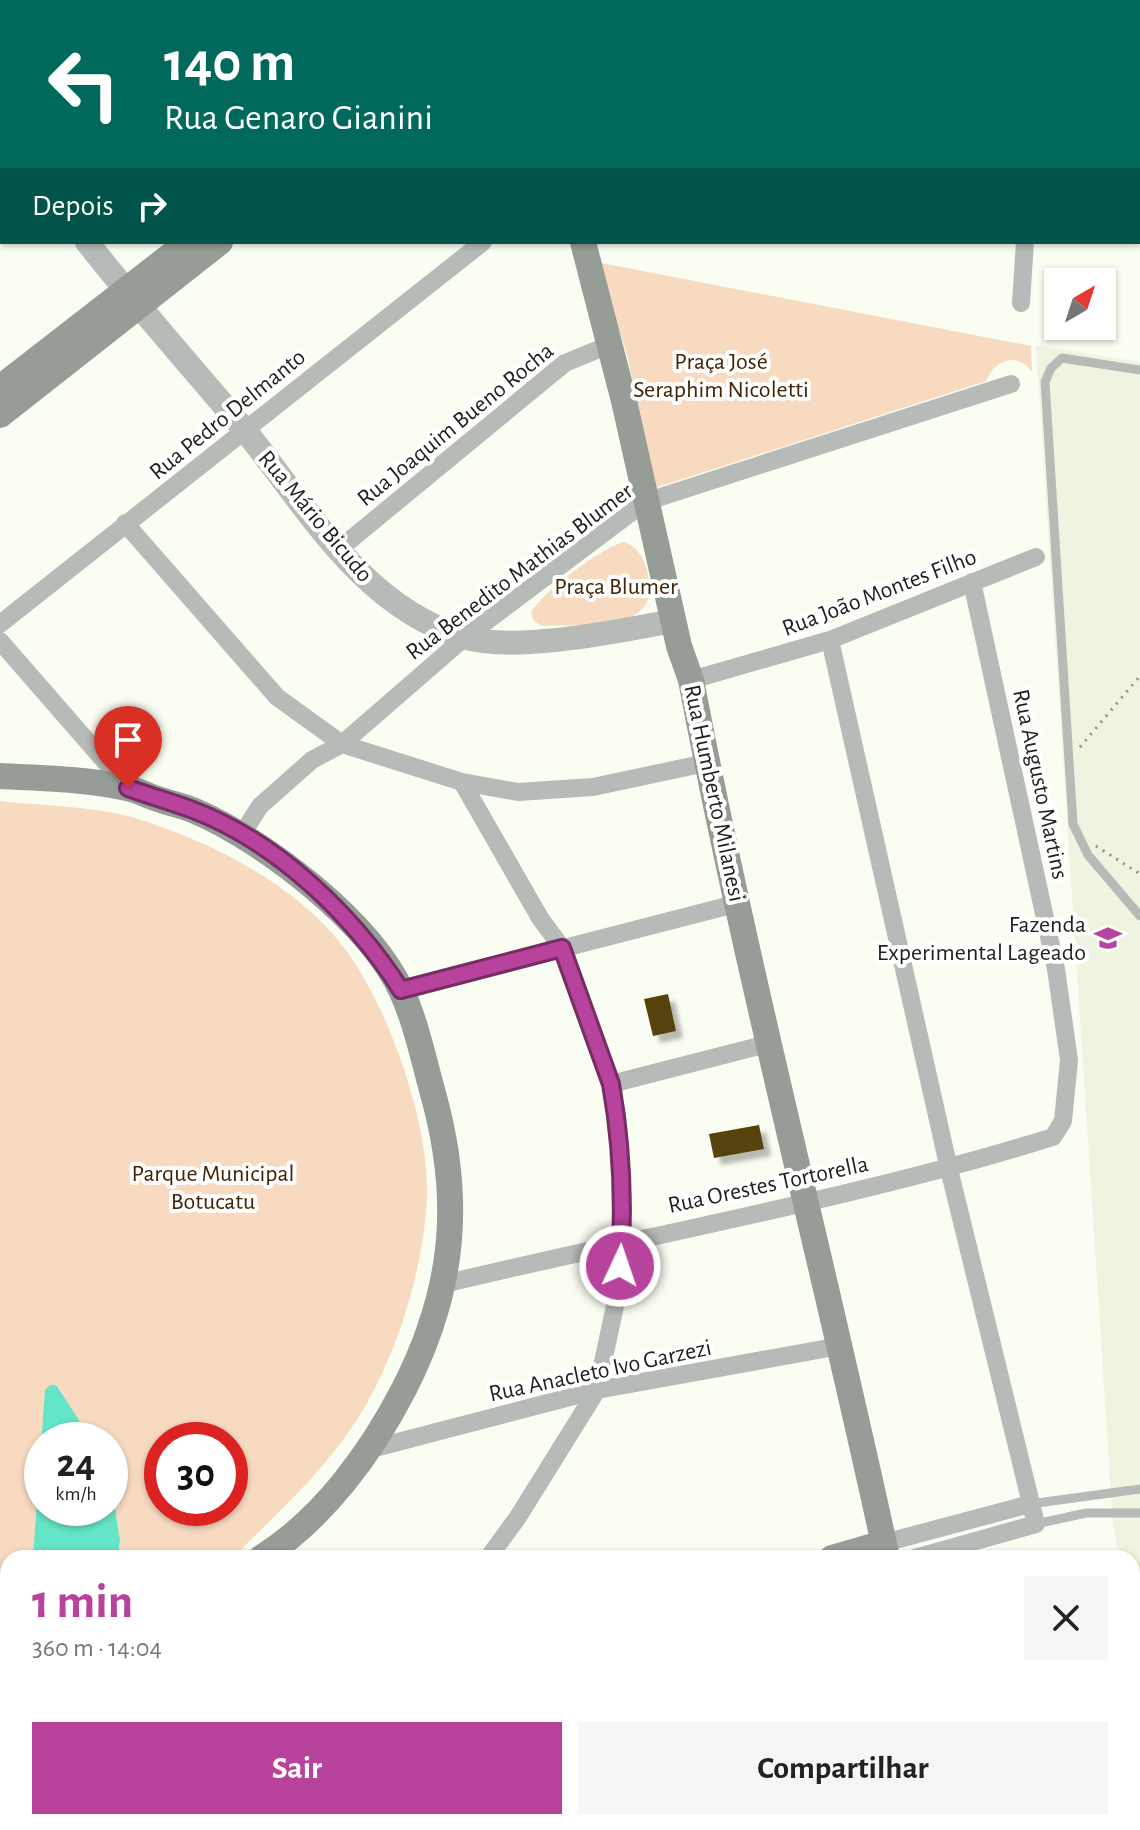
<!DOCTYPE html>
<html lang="pt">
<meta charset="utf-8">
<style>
:root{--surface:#fff;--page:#f6f6f6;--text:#222;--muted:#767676;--accent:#b7439c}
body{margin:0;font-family:"Alegreya Sans",sans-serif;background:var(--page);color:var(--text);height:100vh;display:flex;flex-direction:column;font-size:30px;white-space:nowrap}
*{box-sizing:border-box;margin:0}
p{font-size:26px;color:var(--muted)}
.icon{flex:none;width:44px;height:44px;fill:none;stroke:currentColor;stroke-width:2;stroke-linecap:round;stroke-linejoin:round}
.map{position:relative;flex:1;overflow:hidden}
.details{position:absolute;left:0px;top:1550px;width:1140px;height:280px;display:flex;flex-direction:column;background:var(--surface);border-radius:24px 24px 0 0;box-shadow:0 2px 6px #0004}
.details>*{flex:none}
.top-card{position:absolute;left:0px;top:0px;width:1140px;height:244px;box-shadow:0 2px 6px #0004;background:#00695c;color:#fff;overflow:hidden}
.needle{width:52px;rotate:39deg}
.buttons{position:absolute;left:1044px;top:268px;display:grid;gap:16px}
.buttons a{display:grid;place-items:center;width:72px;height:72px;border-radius:0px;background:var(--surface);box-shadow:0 2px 6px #0004;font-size:40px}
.speed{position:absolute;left:24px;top:1422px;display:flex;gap:16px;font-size:40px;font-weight:700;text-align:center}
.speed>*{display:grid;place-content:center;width:104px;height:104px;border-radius:50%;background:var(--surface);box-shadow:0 2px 6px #0004;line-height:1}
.speed small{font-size:20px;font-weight:400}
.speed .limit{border:12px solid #d22;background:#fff;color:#111}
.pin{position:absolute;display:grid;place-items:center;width:68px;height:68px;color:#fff;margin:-82px -34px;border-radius:50% 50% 50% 0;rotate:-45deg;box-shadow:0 0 8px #0007}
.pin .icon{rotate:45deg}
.me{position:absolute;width:88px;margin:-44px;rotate:3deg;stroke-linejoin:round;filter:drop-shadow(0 0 6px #0008)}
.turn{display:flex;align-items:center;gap:28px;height:168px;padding:0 32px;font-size:36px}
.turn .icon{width:104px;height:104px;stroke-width:2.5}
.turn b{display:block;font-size:56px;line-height:68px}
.then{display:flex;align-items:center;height:76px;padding:0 32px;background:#0003;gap:16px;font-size:30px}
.round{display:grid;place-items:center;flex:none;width:84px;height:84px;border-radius:0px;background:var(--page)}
.summary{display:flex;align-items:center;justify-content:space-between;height:136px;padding:0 32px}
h1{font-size:48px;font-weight:700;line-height:60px;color:var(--accent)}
.cta{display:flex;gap:16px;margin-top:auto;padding:16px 32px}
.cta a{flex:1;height:92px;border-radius:0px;background:var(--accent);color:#fff;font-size:32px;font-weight:700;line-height:92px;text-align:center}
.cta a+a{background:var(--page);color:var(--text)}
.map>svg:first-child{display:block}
.built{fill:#eff4e1}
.green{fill:#f8dac1;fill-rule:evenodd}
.water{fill:#65e5c7}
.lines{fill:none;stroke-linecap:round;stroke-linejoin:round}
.stream{stroke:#65e5c7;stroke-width:5}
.building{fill:#54430c;filter:url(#shadow)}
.path{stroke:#8f918a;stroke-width:3;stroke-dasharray:2 6;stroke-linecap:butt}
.service{stroke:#b7bbb7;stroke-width:9}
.minor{stroke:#b7bbb7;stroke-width:18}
.tertiary{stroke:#b7bbb7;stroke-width:24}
.secondary{stroke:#969c96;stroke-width:26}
.route-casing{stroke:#772c65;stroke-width:20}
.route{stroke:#b7439c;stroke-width:14}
.labels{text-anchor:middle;stroke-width:8;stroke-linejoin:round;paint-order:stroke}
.park-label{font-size:24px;fill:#412405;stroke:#fff}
.street-label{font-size:24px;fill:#1f201c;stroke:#fff}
.poi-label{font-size:24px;fill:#1f201c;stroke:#fff;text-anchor:end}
</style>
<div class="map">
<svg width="1140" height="1830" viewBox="0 0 1140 1830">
<defs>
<filter id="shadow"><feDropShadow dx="7" dy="7" stdDeviation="2" flood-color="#0004"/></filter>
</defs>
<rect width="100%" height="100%" fill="#fafdf2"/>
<path class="built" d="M1036,345L1140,362V1672L1132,1628V1558H1119L1113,1525Z"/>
<path class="green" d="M596,262L1031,346L1032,372C1016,351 995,360 986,381L655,488L626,350Z
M624,542C639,547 645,560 648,575C663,635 581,623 542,626L534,621L531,613C541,593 602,547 624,542Z
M0,801C42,806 98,806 138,819C209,841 290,882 338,940C386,998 429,1120 427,1195C424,1265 401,1342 367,1403C333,1463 281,1510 232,1558H8V1588L0,1597ZM42,1440H110V1508H42ZM162,1440H230V1508H162Z
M8,1633V1704C0,1681 0,1655 8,1633Z"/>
<path class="water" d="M50,1385H56L92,1440H42V1508H110V1477L120,1541L117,1558H33L45,1390Z"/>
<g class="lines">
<path class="stream" d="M129,1822L130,1830"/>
</g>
<path class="building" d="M668,994L676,1031L653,1036L644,999Z
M759,1125L764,1149L714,1158L709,1134Z"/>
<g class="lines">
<path class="path" d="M1080,747L1140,676
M1096,846L1140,874"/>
<path class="service" d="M1140,370L1062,358L1051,368L1045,382L1073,824L1088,855L1140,916
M1030,1504L1140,1489
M1036,1524L1086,1513H1140
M1028,1822L1030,1830"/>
<path class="minor" d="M250,0L267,2
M216,2L218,0
M714,2L716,0
M884,2V0
M1058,2V0
M0,171L2,169
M1021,303L1025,242
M125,523L277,697L342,744L462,782L518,792L593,787L706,763
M338,550L565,363L609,345
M0,624L483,242
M830,640L949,1169L1036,1524L915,1558
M0,641L128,788
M691,680L830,640L1036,557
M462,782L540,918L562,948L611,1084L618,1125L623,1204L618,1292L597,1390L518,1517L488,1558
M242,834L260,806L312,760L342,744L464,638L645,502L1011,384
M401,990L739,903
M611,1084L767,1044
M444,1284C647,1235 854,1199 1053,1137L1063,1121L1069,1060L1056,969L972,582
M371,1449L597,1390L840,1346
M884,1543L1030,1504"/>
<path class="tertiary" d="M0,129L2,132
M87,242C137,306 191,366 243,428C306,505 361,606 463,637C514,653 620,631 673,621"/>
<path class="secondary" d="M493,2L495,0
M528,2L531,0
M596,2L597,0
M583,242L624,401L679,646L691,680C747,975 824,1265 887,1558
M0,388L188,242
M0,415L220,242
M0,776C41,778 86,779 127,788C138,790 149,797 161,800C172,804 184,806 195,811C265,841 370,922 402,992C416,1023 423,1057 432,1090C463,1198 455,1289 404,1389C371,1453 323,1519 261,1558
M832,1558L884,1543
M0,1624L8,1613
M0,1712L8,1723
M90,1822L91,1830
M201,1822L203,1830"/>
</g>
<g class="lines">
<g class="route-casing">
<path id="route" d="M128,788C150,796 172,802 193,810C277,842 353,915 401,990L562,948L611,1084C622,1145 624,1205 620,1266"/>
</g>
<use href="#route" class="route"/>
</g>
<defs>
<g id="university-bare" transform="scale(2.16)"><path d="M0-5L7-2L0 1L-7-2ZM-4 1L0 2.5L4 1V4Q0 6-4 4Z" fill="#b7439c" stroke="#fff" stroke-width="2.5" paint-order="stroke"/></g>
</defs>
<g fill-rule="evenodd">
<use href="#university-bare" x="1108" y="938"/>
</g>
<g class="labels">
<g class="park-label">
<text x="721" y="369">Praça José<tspan x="721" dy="28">Seraphim Nicoletti</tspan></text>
<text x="616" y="594">Praça Blumer</text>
<text x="213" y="1181">Parque Municipal<tspan x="213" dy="28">Botucatu</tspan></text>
</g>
<g class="street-label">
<text transform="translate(227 414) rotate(-39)" y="8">Rua Pedro Delmanto</text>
<text transform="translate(455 424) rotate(-39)" y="8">Rua Joaquim Bueno Rocha</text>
<text transform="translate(316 516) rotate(50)" y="8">Rua Mário Bicudo</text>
<text transform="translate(519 571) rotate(-37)" y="8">Rua Benedito Mathias Blumer</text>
<text transform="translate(879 592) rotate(-21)" y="8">Rua João Montes Filho</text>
<text transform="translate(1041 784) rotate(78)" y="8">Rua Augusto Martins</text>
<text transform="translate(715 793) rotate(78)" y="8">Rua Humberto Milanesi</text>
<text transform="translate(768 1184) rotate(-12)" y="8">Rua Orestes Tortorella</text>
<text transform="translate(600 1370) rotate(-12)" y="8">Rua Anacleto Ivo Garzezi</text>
</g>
<g class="poi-label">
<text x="1086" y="932">Fazenda<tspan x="1086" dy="28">Experimental Lageado</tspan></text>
</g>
</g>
</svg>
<div class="buttons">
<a><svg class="needle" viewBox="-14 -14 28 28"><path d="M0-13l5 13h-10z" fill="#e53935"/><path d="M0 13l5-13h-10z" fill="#767676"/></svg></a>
</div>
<div class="speed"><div>24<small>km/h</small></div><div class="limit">30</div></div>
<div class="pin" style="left:128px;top:788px;background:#d93025"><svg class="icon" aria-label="arrive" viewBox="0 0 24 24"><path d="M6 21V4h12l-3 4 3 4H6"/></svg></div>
<svg class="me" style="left:620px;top:1266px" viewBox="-20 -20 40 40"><circle r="17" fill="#b7439c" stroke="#fff" stroke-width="3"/><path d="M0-11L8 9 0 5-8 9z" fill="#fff"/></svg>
<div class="top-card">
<div class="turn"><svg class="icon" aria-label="left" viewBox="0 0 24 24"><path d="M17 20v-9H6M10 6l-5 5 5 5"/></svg><div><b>140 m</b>Rua Genaro Gianini</div></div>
<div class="then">Depois<svg class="icon" aria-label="right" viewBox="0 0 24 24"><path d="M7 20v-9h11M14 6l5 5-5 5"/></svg></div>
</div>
<section class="details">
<div class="summary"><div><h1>1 min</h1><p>360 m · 14:04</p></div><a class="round"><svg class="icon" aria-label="close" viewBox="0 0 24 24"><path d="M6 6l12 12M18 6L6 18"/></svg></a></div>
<div class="cta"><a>Sair</a><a>Compartilhar</a></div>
</section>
</div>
